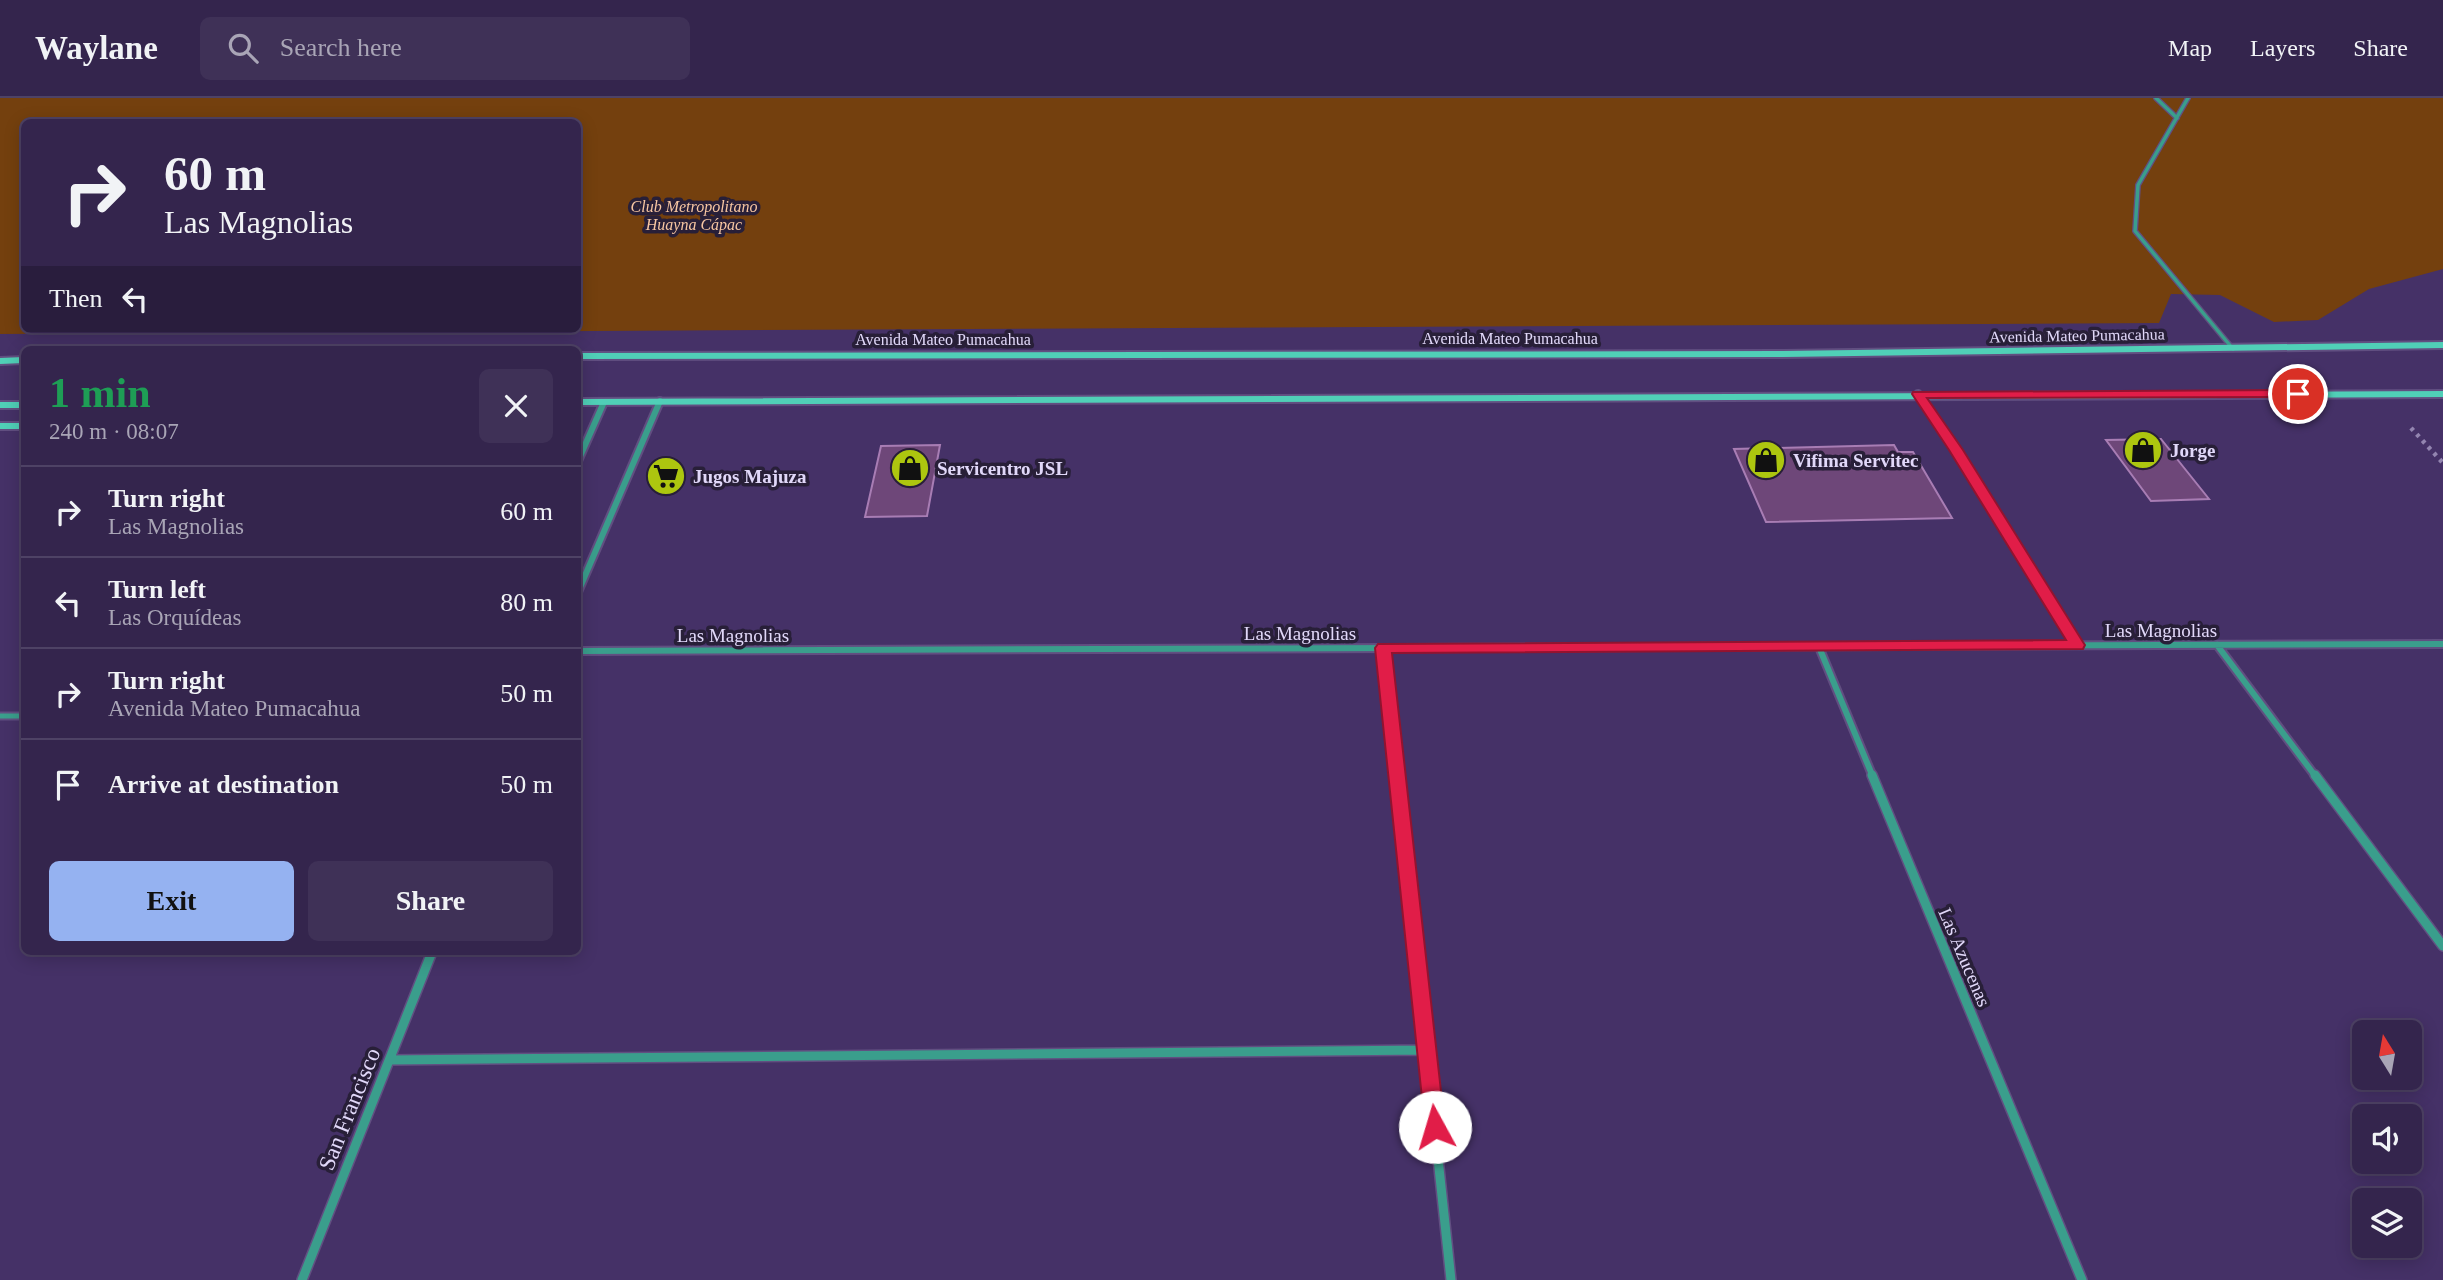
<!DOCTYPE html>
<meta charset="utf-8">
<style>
:root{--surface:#34254d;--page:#3f3157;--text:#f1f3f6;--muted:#a9a5b6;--line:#4e4265;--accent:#95b2f1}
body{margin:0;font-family:Georgia,serif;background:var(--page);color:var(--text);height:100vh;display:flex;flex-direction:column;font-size:26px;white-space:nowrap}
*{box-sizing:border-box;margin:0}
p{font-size:23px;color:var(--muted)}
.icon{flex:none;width:38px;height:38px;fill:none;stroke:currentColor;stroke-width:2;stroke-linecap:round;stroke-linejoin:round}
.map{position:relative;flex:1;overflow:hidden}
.details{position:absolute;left:21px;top:248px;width:560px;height:609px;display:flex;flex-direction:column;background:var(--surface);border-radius:10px;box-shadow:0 4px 18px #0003,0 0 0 2px var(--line)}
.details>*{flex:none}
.hud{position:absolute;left:21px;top:21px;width:560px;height:214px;border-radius:10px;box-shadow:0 4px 18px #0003,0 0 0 2px var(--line);background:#34254d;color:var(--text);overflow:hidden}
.needle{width:46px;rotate:349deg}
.fabs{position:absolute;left:2352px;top:922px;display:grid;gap:14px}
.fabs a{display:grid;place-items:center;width:70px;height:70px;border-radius:10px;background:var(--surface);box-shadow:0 4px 18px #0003,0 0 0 2px var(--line);font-size:35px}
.pin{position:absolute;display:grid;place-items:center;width:60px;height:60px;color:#fff;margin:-30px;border:4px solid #fff;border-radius:50%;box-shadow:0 2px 7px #0007}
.me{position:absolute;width:77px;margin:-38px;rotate:354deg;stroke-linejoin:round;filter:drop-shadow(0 0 5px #0008)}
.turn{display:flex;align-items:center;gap:24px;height:147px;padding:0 28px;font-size:32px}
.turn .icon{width:91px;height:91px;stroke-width:2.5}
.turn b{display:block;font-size:49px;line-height:60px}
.then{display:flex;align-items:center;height:66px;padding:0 28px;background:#0003;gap:14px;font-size:26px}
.round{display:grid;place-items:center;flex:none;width:74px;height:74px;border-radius:10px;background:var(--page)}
.summary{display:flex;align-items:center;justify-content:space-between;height:119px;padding:0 28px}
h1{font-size:42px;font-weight:700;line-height:52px;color:#1e9e55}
.action{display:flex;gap:14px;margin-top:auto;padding:14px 28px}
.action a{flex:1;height:80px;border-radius:10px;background:var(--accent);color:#111;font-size:28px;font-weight:700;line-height:80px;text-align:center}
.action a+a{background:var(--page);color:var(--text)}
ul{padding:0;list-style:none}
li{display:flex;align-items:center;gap:21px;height:91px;padding:0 28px;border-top:2px solid var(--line)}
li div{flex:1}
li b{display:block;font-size:26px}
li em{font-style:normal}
header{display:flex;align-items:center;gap:42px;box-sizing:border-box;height:98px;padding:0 35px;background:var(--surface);border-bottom:2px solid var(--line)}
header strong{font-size:33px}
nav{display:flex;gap:38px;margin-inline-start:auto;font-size:24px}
.search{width:490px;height:63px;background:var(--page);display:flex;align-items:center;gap:18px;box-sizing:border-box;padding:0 24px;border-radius:10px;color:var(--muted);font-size:26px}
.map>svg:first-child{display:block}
.green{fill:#74400e;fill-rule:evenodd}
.building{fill:#6e4779;stroke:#a87db4;stroke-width:2}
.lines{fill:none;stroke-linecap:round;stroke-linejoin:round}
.service-far1-casing{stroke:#614f81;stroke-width:6}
.service-casing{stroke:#614f81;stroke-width:9}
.minor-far1-casing{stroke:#614f81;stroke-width:10}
.minor-casing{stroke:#614f81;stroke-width:12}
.secondary-casing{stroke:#614f81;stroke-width:4}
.path{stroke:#9385b0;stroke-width:4.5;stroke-dasharray:3.5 5;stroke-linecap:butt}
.service-far1{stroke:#3a9e8c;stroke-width:3.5}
.service{stroke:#3a9e8c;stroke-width:5}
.minor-far1{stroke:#3a9e8c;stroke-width:6}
.minor{stroke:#3a9e8c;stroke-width:9}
.secondary{fill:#50cfb7;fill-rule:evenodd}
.route{fill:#e11d48;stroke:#92132f;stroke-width:2}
.labels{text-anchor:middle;stroke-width:7;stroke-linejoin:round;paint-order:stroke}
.far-park-label{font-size:16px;font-style:italic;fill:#f7c6a2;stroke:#281f38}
.far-street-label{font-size:16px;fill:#e1d8f9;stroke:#281f38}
.poi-label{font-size:19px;font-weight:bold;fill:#e1d8f9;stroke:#281f38;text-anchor:start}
.street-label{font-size:19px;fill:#e1d8f9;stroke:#281f38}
.near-street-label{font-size:23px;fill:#e1d8f9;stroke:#281f38}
</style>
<header>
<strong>Waylane</strong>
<div class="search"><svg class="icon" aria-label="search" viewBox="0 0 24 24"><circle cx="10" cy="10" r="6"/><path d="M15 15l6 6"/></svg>Search here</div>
<nav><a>Map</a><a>Layers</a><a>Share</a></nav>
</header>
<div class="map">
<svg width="2443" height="1182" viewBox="0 0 2443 1182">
<rect width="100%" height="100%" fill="#453167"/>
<path class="green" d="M0,0H2443V171L2369,191L2318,222L2274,224L2220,197L2171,196L2159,225L0,236ZM24,24H578V231H24Z"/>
<path class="building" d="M2161,341L2209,401L2151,403L2106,342Z
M940,347L927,418L865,419L881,348Z
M1894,347L1898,354H1913L1952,420L1766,424L1734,351Z"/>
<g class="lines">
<g class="service-far1-casing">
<path id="service-far1" d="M2156,0L2177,20
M2188,0L2138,87L2135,133L2233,251"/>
</g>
<g class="service-casing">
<path id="service" d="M0,618H24"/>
</g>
<g class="minor-far1-casing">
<path id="minor-far1" d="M1918,296L1956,352L2077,547
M578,363L604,304
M578,494L660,303
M2217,547L2316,679
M1819,549L1873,679
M1383,550L1397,679
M578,553L2443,546"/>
</g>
<g class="minor-casing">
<path id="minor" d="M1397,677L1451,1182
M1872,677L2082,1182
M2315,677L2443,848
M390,962L1427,952
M302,1182L432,854"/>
</g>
<g class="secondary-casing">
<path id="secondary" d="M2443,244V250L1783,259L578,261V255L1783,253Z
M24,259V265L0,266V260Z
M2443,293V299L578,307V301Z
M0,304H24V310H0Z
M0,325H24V331H0Z"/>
</g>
<path class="path" d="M2411,330L2443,365"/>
<use href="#service-far1" class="service-far1"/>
<use href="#service" class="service"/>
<use href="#minor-far1" class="minor-far1"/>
<use href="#minor" class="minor"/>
<use href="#secondary" class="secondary"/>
</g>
<path class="route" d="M2298,292L2305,296L2303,299L1927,300L1963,352L2083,544L2085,547L2083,551L1392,555L1445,1029L1442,1035L1435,1038L1428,1035L1425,1029L1375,550L1378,546L2066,542L1949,352L1912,296L1913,294Z"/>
<defs>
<g id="shop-disc" transform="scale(2.0125)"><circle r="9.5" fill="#adc60f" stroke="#281f38"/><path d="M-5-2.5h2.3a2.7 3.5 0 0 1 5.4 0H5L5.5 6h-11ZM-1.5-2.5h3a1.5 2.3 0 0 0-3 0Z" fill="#111"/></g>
<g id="supermarket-disc" transform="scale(2.0125)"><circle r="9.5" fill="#adc60f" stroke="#281f38"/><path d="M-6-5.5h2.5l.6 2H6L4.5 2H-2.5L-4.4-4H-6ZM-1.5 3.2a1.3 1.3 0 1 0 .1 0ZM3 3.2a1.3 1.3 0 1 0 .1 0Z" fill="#111"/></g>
</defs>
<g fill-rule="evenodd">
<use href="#shop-disc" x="2143" y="352"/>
<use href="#shop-disc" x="1766" y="362"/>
<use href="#shop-disc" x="910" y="370"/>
<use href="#supermarket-disc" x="666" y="378"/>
</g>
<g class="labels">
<g class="far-park-label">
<text x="694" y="114">Club Metropolitano<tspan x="694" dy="18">Huayna Cápac</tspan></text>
</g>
<g class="far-street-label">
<text transform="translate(2077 237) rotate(-1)" y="6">Avenida Mateo Pumacahua</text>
<text x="1510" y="246">Avenida Mateo Pumacahua</text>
<text x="943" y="247">Avenida Mateo Pumacahua</text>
</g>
<g class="poi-label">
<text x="2170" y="359">Jorge</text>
<text x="1793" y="369">Vifima Servitec</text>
<text x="937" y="377">Servicentro JSL</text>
<text x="693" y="385">Jugos Majuza</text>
</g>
<g class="street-label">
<text x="2161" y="539">Las Magnolias</text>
<text x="1300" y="542">Las Magnolias</text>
<text x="733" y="544">Las Magnolias</text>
<text transform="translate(1965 859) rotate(67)" y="7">Las Azucenas</text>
</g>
<g class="near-street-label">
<text transform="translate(349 1011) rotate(-68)" y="8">San Francisco</text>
</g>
</g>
</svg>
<div class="fabs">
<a><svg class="needle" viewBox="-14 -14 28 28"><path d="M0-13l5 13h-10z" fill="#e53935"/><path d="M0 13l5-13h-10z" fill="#a9a5b6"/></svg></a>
<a><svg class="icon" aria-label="sound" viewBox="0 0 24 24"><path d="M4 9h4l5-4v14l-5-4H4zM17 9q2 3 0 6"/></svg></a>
<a><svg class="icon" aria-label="layers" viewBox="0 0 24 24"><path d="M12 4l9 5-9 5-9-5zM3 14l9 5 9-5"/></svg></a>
</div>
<div class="pin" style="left:2298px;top:296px;background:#d93025"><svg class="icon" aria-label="arrive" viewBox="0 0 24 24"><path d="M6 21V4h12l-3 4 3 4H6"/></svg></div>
<svg class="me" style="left:1435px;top:1029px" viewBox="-20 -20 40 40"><circle r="19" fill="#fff"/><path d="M0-13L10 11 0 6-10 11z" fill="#e11d48"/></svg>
<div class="hud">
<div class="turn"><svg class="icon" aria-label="right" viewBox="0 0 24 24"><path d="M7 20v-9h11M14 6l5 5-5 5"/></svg><div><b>60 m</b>Las Magnolias</div></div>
<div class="then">Then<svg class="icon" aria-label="left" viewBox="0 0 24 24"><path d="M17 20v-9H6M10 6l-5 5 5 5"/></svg></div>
</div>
<section class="details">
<div class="summary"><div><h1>1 min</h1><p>240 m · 08:07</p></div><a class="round"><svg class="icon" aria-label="close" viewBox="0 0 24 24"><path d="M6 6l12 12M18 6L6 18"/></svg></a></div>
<ul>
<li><svg class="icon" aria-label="right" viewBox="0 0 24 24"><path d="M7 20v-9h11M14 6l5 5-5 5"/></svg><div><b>Turn right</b><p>Las Magnolias</p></div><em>60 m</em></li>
<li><svg class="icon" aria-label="left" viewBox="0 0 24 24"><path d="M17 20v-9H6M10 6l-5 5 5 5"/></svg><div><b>Turn left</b><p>Las Orquídeas</p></div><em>80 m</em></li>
<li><svg class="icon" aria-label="right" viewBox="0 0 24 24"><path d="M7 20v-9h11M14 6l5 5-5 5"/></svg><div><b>Turn right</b><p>Avenida Mateo Pumacahua</p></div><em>50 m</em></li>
<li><svg class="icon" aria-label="arrive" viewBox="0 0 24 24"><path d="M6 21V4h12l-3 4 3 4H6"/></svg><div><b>Arrive at destination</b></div><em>50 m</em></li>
</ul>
<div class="action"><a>Exit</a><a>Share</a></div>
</section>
</div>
